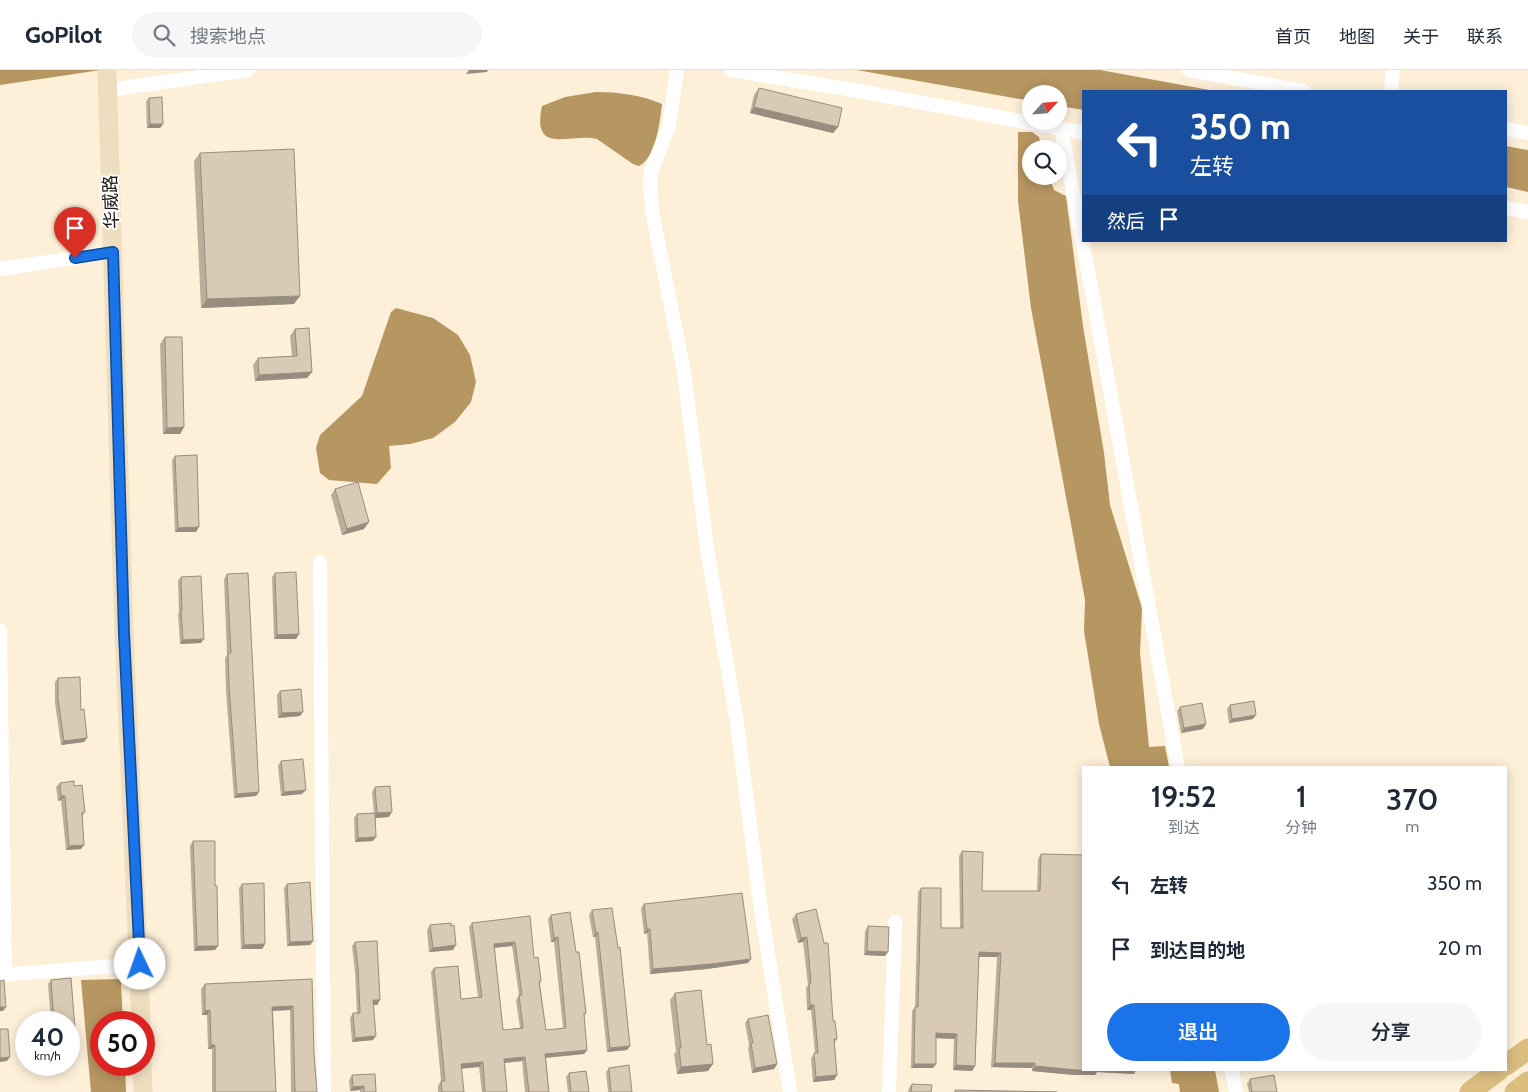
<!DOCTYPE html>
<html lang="zh">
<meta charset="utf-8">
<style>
:root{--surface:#fff;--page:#f6f6f7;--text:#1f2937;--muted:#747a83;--line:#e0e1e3;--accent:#1a73e8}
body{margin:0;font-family:Cabin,"Noto Sans SC",sans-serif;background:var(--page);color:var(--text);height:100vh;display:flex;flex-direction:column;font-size:19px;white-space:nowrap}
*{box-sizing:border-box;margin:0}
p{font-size:16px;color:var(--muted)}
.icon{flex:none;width:28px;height:28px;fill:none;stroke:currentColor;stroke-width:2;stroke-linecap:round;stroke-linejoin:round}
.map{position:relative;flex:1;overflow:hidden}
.panel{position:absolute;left:1082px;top:696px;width:425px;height:305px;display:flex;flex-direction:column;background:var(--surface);border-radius:0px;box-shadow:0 2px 12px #0003}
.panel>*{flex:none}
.top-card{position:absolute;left:1082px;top:20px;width:425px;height:152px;border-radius:0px;box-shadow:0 2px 12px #0003;background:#1a4fa0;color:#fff;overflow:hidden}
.needle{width:32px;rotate:64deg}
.buttons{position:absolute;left:1022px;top:15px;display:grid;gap:10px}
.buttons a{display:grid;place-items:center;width:45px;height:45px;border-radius:50%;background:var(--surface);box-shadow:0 2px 12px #0003;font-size:25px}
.speed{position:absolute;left:15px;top:941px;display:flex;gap:10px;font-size:25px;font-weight:700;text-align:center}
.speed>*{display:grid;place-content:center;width:65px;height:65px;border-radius:50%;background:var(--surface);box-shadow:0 2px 12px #0003;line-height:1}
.speed small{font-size:12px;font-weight:400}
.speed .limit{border:8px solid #d22;background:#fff;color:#111}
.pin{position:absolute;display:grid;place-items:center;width:42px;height:42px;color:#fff;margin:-51px -21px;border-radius:50% 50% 50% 0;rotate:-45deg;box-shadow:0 0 5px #0007}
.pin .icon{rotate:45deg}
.me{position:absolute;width:55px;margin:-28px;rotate:357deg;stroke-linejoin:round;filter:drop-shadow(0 0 4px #0008)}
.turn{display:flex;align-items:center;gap:18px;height:105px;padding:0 25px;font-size:22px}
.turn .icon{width:65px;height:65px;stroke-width:2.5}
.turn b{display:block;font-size:35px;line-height:42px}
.then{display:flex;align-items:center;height:48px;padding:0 25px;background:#0003;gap:10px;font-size:19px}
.eta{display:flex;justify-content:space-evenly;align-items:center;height:85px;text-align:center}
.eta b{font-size:30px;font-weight:600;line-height:35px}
.action{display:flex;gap:10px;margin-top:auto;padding:10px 25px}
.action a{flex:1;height:58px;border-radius:30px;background:var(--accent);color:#fff;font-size:20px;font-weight:600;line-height:58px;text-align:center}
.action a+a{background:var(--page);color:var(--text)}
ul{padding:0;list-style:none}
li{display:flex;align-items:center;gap:15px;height:65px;padding:0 25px}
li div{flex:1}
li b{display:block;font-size:19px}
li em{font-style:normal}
header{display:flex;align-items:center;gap:30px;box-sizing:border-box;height:70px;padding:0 25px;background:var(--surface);border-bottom:1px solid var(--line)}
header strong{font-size:24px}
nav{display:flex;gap:28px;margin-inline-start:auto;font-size:18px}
.search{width:350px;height:45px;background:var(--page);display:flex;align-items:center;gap:12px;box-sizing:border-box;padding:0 18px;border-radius:28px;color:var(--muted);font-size:19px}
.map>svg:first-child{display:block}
.water{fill:#b69661}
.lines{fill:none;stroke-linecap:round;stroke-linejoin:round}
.minor{stroke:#fff;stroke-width:14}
.secondary{stroke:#eddec0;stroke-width:19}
.primary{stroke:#dcbd80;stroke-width:21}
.wall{fill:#baae9b;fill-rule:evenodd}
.shaded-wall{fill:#978d7e}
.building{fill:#d8cab4;stroke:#978d7e;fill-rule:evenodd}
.route-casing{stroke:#114b97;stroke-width:12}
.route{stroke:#1a73e8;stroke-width:9}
.labels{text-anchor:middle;stroke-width:4;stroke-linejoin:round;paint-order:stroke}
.street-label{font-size:18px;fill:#1b160e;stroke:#fefefe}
</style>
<header>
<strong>GoPilot</strong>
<div class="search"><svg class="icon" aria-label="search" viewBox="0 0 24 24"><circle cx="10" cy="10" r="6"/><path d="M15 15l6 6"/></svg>搜索地点</div>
<nav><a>首页</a><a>地图</a><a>关于</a><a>联系</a></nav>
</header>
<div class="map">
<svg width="1528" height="1022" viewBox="0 0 1528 1022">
<rect width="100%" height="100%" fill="#fdefd8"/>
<path class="water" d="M0,0H101L0,15Z
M857,0H1100L1215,21H1084V40L1059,36V24H1031V31Z
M596,22C619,22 641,25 662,34C660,51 656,88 639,96L633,94L597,69C572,62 531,87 542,36L565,27Z
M1018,62H1032L1039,67L1042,79H1031V106H1049L1054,120L1066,126L1083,256L1104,383L1110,435L1142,538L1140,583L1149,677L1165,676L1169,697H1110L1099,654L1084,561L1085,530L1031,238L1018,131Z
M1506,76L1528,80V122L1506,117Z
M396,238L433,248L458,265L470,285L476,312L471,332L455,352L433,368L410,374L389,376L391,398L377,414L329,410L320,403L316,378L320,365L362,326L391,242Z
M119,909L121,913L123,952H101V995H125L126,1022H91L81,910Z
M1170,1000H1215L1219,1022H1180L1179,1014L1172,1013Z"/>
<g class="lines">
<path class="minor" d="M677,0L669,56L651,101L650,115L652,141L683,297L708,485L737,653L760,833L790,1022
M731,0L859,21L1084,63
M1189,0L1304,21
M108,20L248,0
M1391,21L1393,0
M1061,59L1095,238L1178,698
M1506,59L1528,63
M1506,138L1528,142
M0,199L113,182
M320,492L324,1022
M0,561L5,905
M0,905L139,894
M1232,1000L1236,1022
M889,1022L895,852"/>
<path class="secondary" d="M107,0L124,563L141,952
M142,995L143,1022"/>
<path class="primary" d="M1506,995L1528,979
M1470,1022L1499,1000
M1515,1022L1528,1012"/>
</g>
<path class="wall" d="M759,18L838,57L833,63L750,43L754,25Z
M149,28L163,54L160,58H147L146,32Z
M200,83L294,234L201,238L194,91Z
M295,259L312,302L307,308L255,311L253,295L258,288L292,286L290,266Z
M165,267L184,357L180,364H163L160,274Z
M175,386L196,462H175L172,390Z
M335,419L364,459L342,465L331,425Z
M275,503L299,564L296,569H274L272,507Z
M227,504L256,726L234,728L226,621L225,588L227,585L224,509Z
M181,507L201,573L180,574L178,544L179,542L178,511Z
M58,608L87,668L84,672L61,675L55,633V612Z
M280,621L300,646L278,648L277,625Z
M1230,635L1253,649L1229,653L1227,639Z
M1180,637L1206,654L1203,659L1181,663L1177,641Z
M281,691L302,724L281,726L278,696Z
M60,713L74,716L85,742L82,747L84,775L81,779L66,780L61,730L58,731L56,717Z
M375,717L389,747L375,748L373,771L355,772L354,748L357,744L374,743L372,722Z
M193,771L215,816V880L194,881L190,776Z
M962,781L982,821H1037L1038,789L1041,784L1084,1000H1136L1134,1004L1097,1002L1095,1005H1074L1032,1001V998L991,997L997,887H979L975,996L972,1001L953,1000L954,969L936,968V994L933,998H911L912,941L915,937L918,822L921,818L941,858H960L959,786Z
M242,814L265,874L262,879H241L239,818Z
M287,814L313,871L310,875L287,876L284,818Z
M644,834L751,889L748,893L707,899L650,904L647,863L644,864L641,838Z
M816,839L833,951L837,969L834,974L837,1005L834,1010L813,1012L811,988L815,983L811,940H807L806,918L808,915L803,872L798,873L792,849L796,844Z
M592,840L630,976L627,980L607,982L595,867H593L589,845Z
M551,845L586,943L584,946L587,980L584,984L546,988L549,1022H525L522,991L505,993L507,1022H482L479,997L461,998L464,1022H438V1016L441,1011L431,902L434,898L461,929L478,927L469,857L472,853L530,846L534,888L541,911L540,914L546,960L563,958L554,872H551L548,849ZM512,876L519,925L516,930L520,958L503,960L494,878Z
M430,855L453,880L429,882L427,860Z
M868,856L885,886L864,885L865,861Z
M355,872L380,930L377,935H374L373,970L352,972L350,948L353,943H357L355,902L352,876Z
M71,908L76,972L73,976L69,977V952H51L48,914L51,910Z
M312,909L314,984L317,1022H291L290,940L273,941L276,1022H212V979H208L207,945H202L201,919L205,914Z
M675,923L708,1001L677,1004L674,984L676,982L670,930Z
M748,949L777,994L774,999L752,1003L748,978L749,975L745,953Z
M44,995H63L60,1004L45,1005Z
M609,998L632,1022H608L606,1002Z
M569,1003L589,1022H568L566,1007Z
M352,1005L376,1022H360V1020L350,1021L349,1010Z
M1250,1009L1277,1022H1249L1247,1014Z
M912,1014L931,1022H908L909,1018Z"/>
<path class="shaded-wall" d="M469,0H488L487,2L466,4Z
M754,37L838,57L833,63L750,43Z
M150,54H163L160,58H147Z
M300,226L294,234L201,238L207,229Z
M312,302L307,308L255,311L259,305Z
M184,357L180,364H163L167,358Z
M369,452L364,459L342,465L347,459Z
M199,457L196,462H175L178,458Z
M299,564L296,569H274L277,565Z
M204,569L201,573L180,574L183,570Z
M303,642L300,646L278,648L282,643Z
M1256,645L1253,649L1229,653L1232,649Z
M1206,654L1203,659L1181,663L1184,658Z
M87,668L84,672L61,675L64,671Z
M306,720L302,724L281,726L284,722Z
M259,722L256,726L234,728L237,724Z
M61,726H65L61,730L58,731Z
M392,742L389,747L374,748L377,743Z
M376,767L373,771L355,772L358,768Z
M84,775L81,779L66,780L69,776Z
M647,859H650L647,863L644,864Z
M598,862L595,867H593L596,863Z
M558,867L554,872H551L554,868Z
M807,867L803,872L798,873L801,868Z
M313,871L310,875L287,876L290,872Z
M515,872L512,876L491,878L494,874Z
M265,874L262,879H241L244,875Z
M456,875L453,880L429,882L433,878Z
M197,876H218L215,880L194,881Z
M867,881L888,882L885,886L864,885Z
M979,882L1001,883L997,887H976Z
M751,889L748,893L707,899L650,904L653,899Z
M373,930H380L377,935H370Z
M810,935H814L811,940H807Z
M293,936L290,940L269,941L272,937Z
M0,937H6L3,941H0Z
M210,940L207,945H202L205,941Z
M936,963L957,964L954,969L933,968Z
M376,966L373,970L352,972L355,968Z
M69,972H76L73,976L69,977Z
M211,975H215L212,979H208Z
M630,976L627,980L607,982L610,978Z
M587,980L584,984L542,988L545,984Z
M10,987L7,991L0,992V988Z
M525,987L522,991L501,993L504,989Z
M483,992L479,997L458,999L461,994Z
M995,993H1035L1032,998L991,997Z
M713,994L708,1001L677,1004L681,997Z
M777,994L774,999L752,1003L755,998Z
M914,994H936L933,998H911Z
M956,995L975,996L972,1001L953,1000Z
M1035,996L1097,1000H1136L1134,1004L1097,1002L1095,1005H1074L1032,1001Z
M63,999L60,1004L45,1005L48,1000Z
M837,1005L834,1010L813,1012L816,1007Z
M364,1016L360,1020L350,1021L353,1017Z"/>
<path class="building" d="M759,18L842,38L838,57L754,37Z
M162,27L163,54H150L149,28Z
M294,79L300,226L207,229L200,83Z
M309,258L312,302L259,305L258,288L297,286L295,259Z
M165,267H182L184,357L167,358Z
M197,385L199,457L178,458L175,386Z
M358,412L369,452L347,459L335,419Z
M296,502L299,564L277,565L275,503Z
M248,503L259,722L237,724L229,616L228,583H231L227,504Z
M201,506L204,569L183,570L181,540H182L181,507Z
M80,607L81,640L84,639L87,668L64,671L58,629V608Z
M301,619L303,642L282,643L280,621Z
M1254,631L1256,645L1232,649L1230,635Z
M1202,633L1206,654L1184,658L1180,637Z
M303,689L306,720L284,722L281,691Z
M74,711V716L82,715L85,742L82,743L84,775L69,776L65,726H61L60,713Z
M390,716L392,742L377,743L375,717Z
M375,743L376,767L358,768L357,744Z
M193,771H215V816H217L218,876H197Z
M962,781L983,782L982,821H1040L1041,784L1084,785V1000H1098V1001L1077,1000L1035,996V993H995L1001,883L979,882L975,996L956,995L957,964L936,963V994H914L915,937H918L921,818H941V858H963Z
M310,812L313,871L290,872L287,814Z
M264,813L265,874L244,875L242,814Z
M742,823L751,889L711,894L653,899L650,859H647L644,834Z
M612,838L618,878L620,877L630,976L610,978L598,862L596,863L592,840Z
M816,839L824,873H828L833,951H835L837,969H834L837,1005L816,1007L814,983H818L814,935H810L809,914L811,913L807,867L801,868L796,844Z
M570,842L576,882H579L586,943L584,944L587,980L545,984L549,1022H529L525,987L504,989L507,1022H485L483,992L461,994L464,1022H442L441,1011H445L434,898L458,896L461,929L482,927L472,853L530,846L534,888L538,887L541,911L539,912L546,960L566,958L558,867L554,868L551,845ZM515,872L522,925H519L523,958L503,960L494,874Z
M451,853V856L454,855L456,875L433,878L430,855Z
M868,856L889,857L888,882L867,881Z
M377,871L380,930H373L376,966L355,968L353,943H360L358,897L355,872Z
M71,908L76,972H69V952H54L51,910Z
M312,909L314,984L317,1022H295L293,936L272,937L276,1022H215V975H211L210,940L205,941V914Z
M4,910L6,937H0V911Z
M701,920L707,975L711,974L713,994L681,997L679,978H681L675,923Z
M768,945L777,994L755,998L751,973H753L748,949Z
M0,959H8L10,987L0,988Z
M47,995H63V999L48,1000Z
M629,995L632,1022H611L609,998Z
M586,1001L589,1022H571L569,1003Z
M375,1004L376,1022H364V1016L353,1017L352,1005Z
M1274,1005L1277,1022H1252L1250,1009Z
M912,1014L932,1015L931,1022H911Z
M955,1020L1057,1022H955Z"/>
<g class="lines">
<g class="route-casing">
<path id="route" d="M75,188L113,182L124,563L140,894"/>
</g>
<use href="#route" class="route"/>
</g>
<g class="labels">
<g class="street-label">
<text transform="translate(111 132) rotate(-92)" y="6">华威路</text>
</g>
</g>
</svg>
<div class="buttons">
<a><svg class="needle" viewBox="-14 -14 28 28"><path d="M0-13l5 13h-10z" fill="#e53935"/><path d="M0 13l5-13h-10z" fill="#747a83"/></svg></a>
<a><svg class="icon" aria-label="search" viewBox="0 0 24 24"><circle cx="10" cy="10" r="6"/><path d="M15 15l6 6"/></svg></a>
</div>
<div class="speed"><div>40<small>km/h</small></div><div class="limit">50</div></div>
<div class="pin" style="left:75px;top:188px;background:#d93025"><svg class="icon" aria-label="arrive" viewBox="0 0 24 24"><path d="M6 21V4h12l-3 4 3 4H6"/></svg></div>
<svg class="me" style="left:140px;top:894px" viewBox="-20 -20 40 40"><circle r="19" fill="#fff"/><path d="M0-13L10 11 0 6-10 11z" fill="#1a73e8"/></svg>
<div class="top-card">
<div class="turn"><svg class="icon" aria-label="left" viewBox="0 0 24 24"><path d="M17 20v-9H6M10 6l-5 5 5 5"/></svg><div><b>350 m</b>左转</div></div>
<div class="then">然后<svg class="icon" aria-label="arrive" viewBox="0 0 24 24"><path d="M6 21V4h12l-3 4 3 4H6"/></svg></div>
</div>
<section class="panel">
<div class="eta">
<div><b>19:52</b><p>到达</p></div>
<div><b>1</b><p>分钟</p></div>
<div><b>370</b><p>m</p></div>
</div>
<ul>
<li><svg class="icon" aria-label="left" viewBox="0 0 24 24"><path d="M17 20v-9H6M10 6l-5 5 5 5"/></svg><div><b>左转</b></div><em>350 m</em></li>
<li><svg class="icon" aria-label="arrive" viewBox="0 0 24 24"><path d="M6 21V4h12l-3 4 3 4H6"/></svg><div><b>到达目的地</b></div><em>20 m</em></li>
</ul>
<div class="action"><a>退出</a><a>分享</a></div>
</section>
</div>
